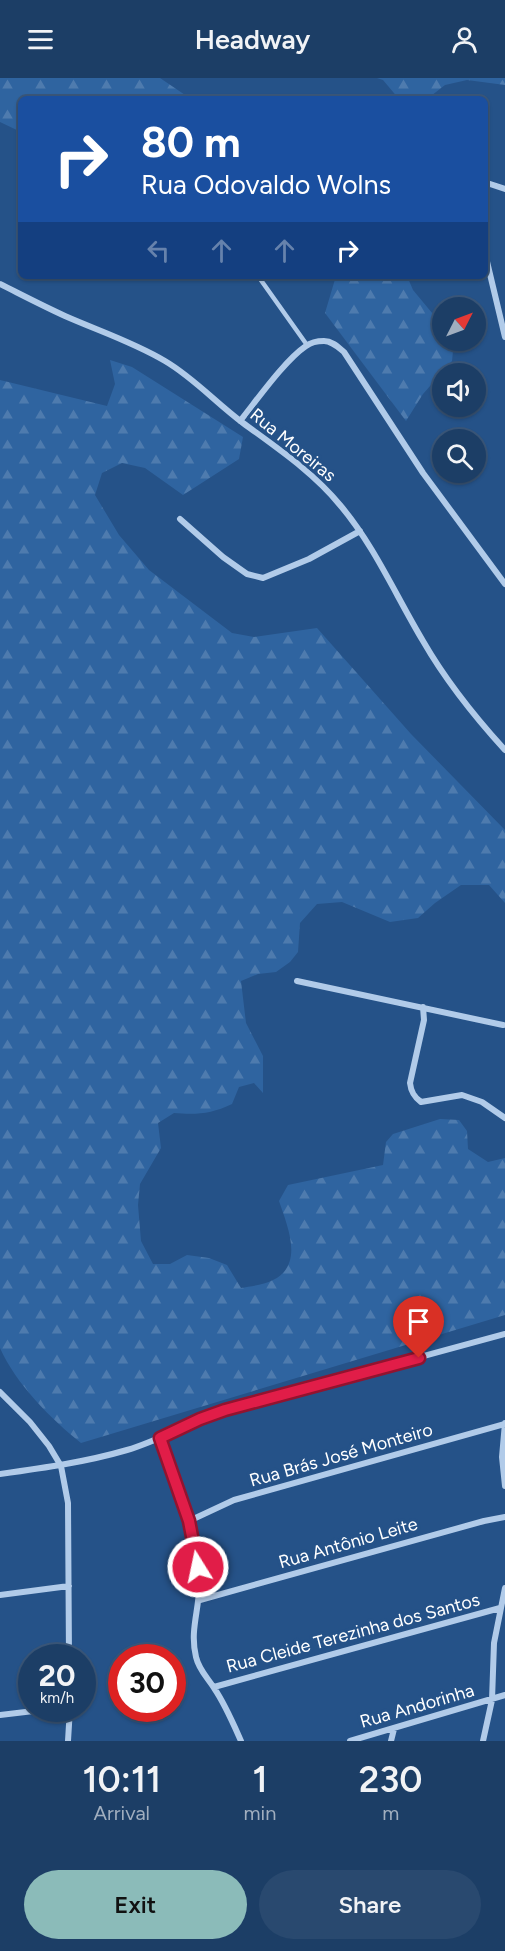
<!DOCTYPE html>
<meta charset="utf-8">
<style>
:root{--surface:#1c3e66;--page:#29496f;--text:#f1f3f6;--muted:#a0aebf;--line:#3a577a;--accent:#8bbbb9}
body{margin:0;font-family:Figtree,sans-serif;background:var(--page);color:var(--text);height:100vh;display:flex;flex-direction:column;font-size:22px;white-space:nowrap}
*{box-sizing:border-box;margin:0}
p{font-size:20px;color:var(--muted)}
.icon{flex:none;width:33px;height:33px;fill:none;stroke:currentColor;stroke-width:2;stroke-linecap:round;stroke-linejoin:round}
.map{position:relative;height:1663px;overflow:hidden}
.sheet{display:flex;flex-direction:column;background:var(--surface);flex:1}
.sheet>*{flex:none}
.hud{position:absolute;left:18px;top:18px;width:470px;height:183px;border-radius:9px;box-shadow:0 2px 4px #0004,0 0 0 2px var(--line);background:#1a4fa0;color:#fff;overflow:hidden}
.needle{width:39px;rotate:48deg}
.fabs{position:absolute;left:432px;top:219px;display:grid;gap:12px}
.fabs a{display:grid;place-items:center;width:54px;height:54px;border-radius:50%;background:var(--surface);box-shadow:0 2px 4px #0004,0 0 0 2px var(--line);font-size:30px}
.speed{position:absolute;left:18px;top:1566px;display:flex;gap:12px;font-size:30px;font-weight:700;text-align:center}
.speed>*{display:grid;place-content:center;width:78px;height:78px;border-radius:50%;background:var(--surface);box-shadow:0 2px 4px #0004,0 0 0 2px var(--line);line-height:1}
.speed small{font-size:15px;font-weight:400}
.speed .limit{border:9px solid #d22;background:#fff;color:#111}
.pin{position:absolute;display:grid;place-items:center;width:51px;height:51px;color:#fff;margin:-62px -26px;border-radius:50% 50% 50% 0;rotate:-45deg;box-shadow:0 0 6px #0007}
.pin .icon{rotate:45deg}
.me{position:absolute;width:66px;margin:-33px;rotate:350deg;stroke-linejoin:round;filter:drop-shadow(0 0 4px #0008)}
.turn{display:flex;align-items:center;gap:21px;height:126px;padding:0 24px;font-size:27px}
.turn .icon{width:78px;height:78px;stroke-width:2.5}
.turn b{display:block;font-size:42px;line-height:51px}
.lanes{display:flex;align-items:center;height:57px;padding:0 24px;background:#0003;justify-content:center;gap:30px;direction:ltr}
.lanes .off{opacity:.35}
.eta{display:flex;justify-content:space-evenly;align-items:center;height:102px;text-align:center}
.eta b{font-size:36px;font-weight:600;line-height:42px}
.cta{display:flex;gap:12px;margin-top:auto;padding:12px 24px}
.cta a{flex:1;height:69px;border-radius:36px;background:var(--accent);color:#111;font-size:24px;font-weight:600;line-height:69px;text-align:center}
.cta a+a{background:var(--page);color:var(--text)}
header{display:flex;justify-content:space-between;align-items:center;height:78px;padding:0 24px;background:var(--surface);font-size:27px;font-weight:600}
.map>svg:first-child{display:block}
.forest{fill:url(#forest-firs)}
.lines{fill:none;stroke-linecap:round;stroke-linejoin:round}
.service{stroke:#b1cbe9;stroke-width:4.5}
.minor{stroke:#b1cbe9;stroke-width:6}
.route-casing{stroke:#92132f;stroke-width:15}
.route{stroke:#e11d48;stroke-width:10}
.labels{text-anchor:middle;stroke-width:6;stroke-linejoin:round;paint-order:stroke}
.street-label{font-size:18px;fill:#fff;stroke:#255288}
</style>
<header><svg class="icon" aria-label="menu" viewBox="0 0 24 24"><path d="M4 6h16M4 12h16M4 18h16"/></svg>Headway<svg class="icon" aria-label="person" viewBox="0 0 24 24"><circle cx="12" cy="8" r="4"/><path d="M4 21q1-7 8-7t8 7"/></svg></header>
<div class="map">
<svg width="505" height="1663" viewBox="0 0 505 1663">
<defs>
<pattern id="forest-firs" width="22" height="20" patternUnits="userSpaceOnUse" patternTransform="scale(1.5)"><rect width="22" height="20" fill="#2f64a0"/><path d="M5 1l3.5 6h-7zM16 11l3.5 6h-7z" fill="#4e7bae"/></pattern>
</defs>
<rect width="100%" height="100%" fill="#255288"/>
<path class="forest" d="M0,0H160L191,21H21V54L0,44Z
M377,0H505V7L467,2L445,7L427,21H399L383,2Z
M336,198H407L413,212L442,247V262L454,263L452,283L423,316L406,343L325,235Z
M110,282L132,289L243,359L239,381L183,417L145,390L122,385L102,395L95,417L119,457L149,492L232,555L254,559L317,550L411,656L505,752V825L489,807H461L435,825L418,840L390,844L342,824L317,826L300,845L298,874L290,884L276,894L258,896L241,903L246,945L263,978V1015L254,1005L239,1009L232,1026C211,1036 196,1037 174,1035L158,1045L161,1070L140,1106L138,1127L141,1163L153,1186H170L187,1177L209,1180L227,1187L241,1210C251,1208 264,1207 273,1202C305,1187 287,1147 279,1123L288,1107L383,1087L386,1064L393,1056L440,1041L459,1042L467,1053L468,1071L488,1084L505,1080V1237L81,1365C51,1341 16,1306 0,1270V302L107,328L115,306Z"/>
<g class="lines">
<path class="service" d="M258,198L307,267"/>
<path class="minor" d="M484,104L505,111
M484,171L505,259
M0,206C22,217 43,228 65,238C99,253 133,264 165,283C194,300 216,325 243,345C277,370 313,394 340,427C374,467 396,518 423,563C446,603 474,638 505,672
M240,343C257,322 285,282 306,268C310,265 318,263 324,263C332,263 338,269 344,274L423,395L505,506
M180,441L223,479L247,496L263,500L309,481L360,453
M297,903L503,947
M423,929L424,942L410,1005C411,1014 414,1019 421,1024L462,1017L482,1024L505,1040
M0,1314L30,1344L49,1368L61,1388L68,1425L69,1580
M505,1345L502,1379L505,1408
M160,1360C176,1406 195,1452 199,1501C201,1529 189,1550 196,1579C199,1592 207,1599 214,1610C225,1626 233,1645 241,1663
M0,1396C43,1390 86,1384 127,1372C161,1362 192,1343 225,1332L505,1256
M189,1443L234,1422L505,1346
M0,1517L69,1508
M200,1522L484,1443L505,1439
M214,1609L500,1530
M0,1637L59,1630
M68,1663L70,1630
M350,1663L505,1617
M391,1663L394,1651
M483,1663L492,1622L494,1565L505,1510"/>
</g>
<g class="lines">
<g class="route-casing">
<path id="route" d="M198,1489L189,1443L160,1360L200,1341L225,1332L419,1280"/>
</g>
<use href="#route" class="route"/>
</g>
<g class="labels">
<g class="street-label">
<text transform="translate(293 367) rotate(39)" y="6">Rua Moreiras</text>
<text transform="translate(341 1377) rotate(-16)" y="6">Rua Brás José Monteiro</text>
<text transform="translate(348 1465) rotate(-16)" y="6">Rua Antônio Leite</text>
<text transform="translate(353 1555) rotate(-15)" y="6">Rua Cleide Terezinha dos Santos</text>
<text transform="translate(417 1628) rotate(-16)" y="6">Rua Andorinha</text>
</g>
</g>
</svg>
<div class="fabs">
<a><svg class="needle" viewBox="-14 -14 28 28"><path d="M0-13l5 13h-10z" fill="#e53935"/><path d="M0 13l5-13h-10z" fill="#a0aebf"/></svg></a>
<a><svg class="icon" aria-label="sound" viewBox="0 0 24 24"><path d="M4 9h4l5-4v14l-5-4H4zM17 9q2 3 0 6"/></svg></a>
<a><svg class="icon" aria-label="search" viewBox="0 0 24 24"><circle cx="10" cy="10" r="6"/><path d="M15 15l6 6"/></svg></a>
</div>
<div class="speed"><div>20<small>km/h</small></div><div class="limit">30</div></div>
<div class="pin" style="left:419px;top:1280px;background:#d93025"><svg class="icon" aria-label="arrive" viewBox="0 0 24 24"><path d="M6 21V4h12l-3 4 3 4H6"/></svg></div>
<svg class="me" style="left:198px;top:1489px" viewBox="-20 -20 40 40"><circle r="17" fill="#e11d48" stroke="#fff" stroke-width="3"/><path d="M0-11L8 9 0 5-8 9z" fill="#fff"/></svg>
<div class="hud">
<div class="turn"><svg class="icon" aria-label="right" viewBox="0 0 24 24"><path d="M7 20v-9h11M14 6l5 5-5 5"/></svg><div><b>80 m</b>Rua Odovaldo Wolns</div></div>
<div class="lanes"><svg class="icon off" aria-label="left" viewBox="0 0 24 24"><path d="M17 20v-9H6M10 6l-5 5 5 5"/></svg><svg class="icon off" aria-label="ahead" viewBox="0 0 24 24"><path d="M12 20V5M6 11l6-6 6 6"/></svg><svg class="icon off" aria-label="ahead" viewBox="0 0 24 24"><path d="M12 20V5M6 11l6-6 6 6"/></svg><svg class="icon" aria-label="right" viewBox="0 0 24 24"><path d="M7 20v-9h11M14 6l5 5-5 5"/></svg></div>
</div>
</div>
<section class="sheet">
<div class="eta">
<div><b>10:11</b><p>Arrival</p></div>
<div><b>1</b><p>min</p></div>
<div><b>230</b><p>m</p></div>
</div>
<div class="cta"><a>Exit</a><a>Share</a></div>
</section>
